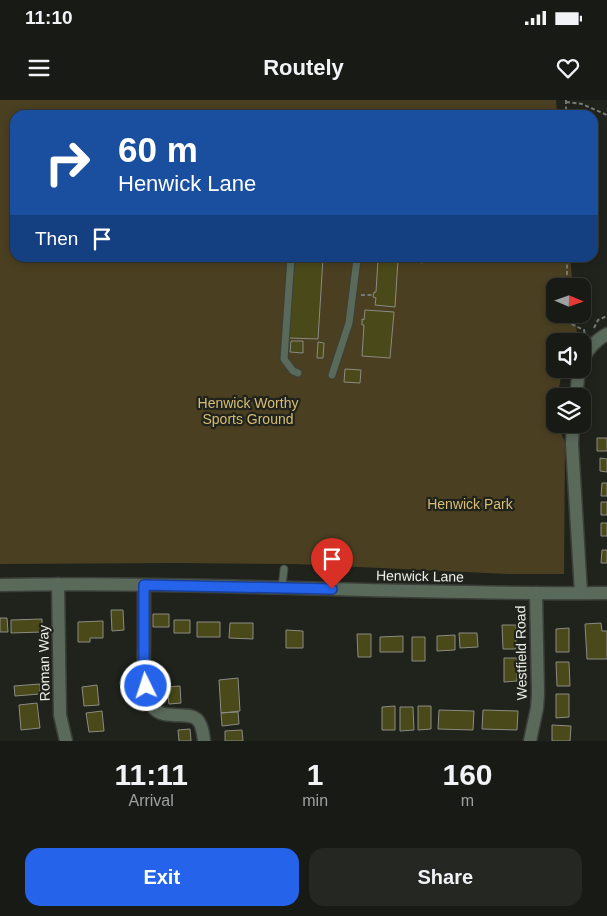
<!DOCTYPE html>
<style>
:root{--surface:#181a15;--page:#252722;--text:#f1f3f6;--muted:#9fa1a0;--line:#363834;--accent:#2563eb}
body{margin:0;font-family:Helvetica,sans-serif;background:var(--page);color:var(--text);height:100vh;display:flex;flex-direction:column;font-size:19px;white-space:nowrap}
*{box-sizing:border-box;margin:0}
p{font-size:16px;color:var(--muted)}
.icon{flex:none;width:28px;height:28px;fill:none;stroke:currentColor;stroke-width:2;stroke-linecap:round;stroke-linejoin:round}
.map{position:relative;height:641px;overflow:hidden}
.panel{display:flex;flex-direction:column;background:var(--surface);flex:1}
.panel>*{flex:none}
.guide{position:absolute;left:10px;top:10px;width:588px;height:152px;border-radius:15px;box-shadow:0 2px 8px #0003,0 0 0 1px var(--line);background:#1a4fa0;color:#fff;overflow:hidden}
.needle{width:32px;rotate:92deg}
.tools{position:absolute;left:546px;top:178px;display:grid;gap:10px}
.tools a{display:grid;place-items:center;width:45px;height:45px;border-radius:10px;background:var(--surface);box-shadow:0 2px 8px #0003,0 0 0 1px var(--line);font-size:25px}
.pin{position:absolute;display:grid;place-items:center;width:42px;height:42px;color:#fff;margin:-51px -21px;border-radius:50% 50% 50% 0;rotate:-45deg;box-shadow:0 0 5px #0007}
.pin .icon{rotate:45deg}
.me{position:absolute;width:55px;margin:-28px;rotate:356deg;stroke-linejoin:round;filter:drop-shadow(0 0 4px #0008)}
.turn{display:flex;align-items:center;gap:18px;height:105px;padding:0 25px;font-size:22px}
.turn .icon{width:65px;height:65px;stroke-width:2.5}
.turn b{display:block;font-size:35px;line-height:42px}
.then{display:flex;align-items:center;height:48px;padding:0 25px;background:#0003;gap:10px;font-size:19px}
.eta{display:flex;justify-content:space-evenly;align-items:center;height:85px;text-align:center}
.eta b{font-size:30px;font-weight:700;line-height:35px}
.primary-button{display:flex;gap:10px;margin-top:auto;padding:10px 25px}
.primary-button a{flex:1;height:58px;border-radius:15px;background:var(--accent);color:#fff;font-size:20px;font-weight:700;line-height:58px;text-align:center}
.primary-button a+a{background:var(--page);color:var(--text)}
.status{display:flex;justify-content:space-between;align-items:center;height:35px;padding:0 25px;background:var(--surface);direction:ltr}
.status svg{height:14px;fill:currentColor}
header{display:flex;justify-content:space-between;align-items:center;height:65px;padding:0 25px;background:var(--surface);font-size:22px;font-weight:700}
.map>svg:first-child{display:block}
.green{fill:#4a3f21}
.building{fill:#494919;stroke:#8b8b83}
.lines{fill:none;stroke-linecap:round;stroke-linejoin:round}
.service-casing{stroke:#3c3f39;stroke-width:9}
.minor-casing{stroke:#3c3f39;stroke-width:15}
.tertiary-casing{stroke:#3c3f39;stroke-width:15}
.path{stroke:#767872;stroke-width:2;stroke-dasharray:4 2.5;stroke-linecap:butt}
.service{stroke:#59695a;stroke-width:7}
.minor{stroke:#59695a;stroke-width:12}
.tertiary{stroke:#59695a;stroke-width:12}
.route-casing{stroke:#184099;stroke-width:12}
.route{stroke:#2563eb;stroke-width:9}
.labels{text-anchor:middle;stroke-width:4.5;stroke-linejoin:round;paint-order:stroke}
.park-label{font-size:14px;fill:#d8bd74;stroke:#20231c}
.street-label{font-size:14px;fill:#ebede9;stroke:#20231c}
</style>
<div class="status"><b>11:10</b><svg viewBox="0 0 49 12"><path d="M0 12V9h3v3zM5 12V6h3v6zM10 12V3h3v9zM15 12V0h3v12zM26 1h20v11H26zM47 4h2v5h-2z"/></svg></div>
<header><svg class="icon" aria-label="menu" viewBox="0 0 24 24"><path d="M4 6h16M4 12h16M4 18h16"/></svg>Routely<svg class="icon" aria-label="heart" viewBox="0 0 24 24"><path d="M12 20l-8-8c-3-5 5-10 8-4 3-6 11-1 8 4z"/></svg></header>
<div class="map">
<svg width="607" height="641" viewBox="0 0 607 641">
<rect width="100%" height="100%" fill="#20231c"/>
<path class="green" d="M0,0H556L557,15H15V158H570L573,186H555V214H575L577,233L570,241H555V269H562L558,296H555V324H557L565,342L564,474H508L295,464L177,463L0,464Z"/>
<path class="building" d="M293,158H323L318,239L289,238Z
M378,159L398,160L395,207L375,205L376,198L373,197L374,192H376Z
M365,210L394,212L390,258L362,256L364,225H362V219L364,220Z
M291,241H303V253L290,252Z
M318,242L324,243L323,258H317Z
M345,269L361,270L360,283L344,282Z
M597,338H607V351H597Z
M600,358L607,359V372L600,371Z
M602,383H607V396H601Z
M601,402H607V415H601Z
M601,423H607V436H601Z
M602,450H607V463H601Z
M111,510H123L124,530L112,531Z
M153,514H169V527H153Z
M0,518H7L8,532H0Z
M42,519V532L11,533V520Z
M174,520H190V533H174Z
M103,521V538H90V542H78V522Z
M197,522H220V537H197Z
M230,523H253V539L229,538Z
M601,523L602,531H607V559H587L585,524Z
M502,525H516V549H503Z
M569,528V552H556V529Z
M286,530L303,531V548H286Z
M459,533H477L478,547L460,548Z
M357,534H371V557H358Z
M455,535V550L437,551V536Z
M403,536V552H380V537Z
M412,537H425V561H412Z
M504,558H517V581L504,582Z
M556,562H569L570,586H557Z
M238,578L240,611L221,613L219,580Z
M40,584V594L15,596L14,586Z
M97,585L99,605L84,606L82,587Z
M180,586L181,603L169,604L167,587Z
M556,594H569V617L556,618Z
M37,603L40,628L21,630L19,605Z
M395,606V630H382V607Z
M418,606H431V629L418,630Z
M400,607H413L414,630L400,631Z
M439,610L474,611L473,630L438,629Z
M483,610L518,611L517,630L482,629Z
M102,611L104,631L89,632L86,613Z
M238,612L239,624L222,626L221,613Z
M552,625L571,626L570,641H552Z
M190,629L191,641H179L178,630Z
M242,630L243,641H225V631Z"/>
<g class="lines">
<g class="service-casing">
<path id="service" d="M291,158L284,259L293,271L298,273
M332,275L349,223L357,159
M282,487L284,469"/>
</g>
<g class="minor-casing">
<path id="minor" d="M582,260C589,248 595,241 607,234
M576,296L579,269
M573,324L572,344L581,493
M58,484L60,615L66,641
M144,485C144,504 144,523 144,542C144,562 141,590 152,606C155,611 159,613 164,614C189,618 201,608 204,641
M530,641L537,608L538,594L536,493"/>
</g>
<g class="tertiary-casing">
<path id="tertiary" d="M0,485C202,481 405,495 607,493"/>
</g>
<path class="path" d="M566,0V15
M566,2L582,4L607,15
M406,158L424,163
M567,158V186
M326,161L347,160
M361,195H374
M567,214V222L584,230L585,235
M594,228L598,220L607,216"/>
<use href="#service" class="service"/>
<use href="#minor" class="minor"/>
<use href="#tertiary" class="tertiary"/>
</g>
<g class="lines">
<g class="route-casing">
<path id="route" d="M146,586L144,574V485L332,489"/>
</g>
<use href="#route" class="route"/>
</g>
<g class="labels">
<g class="park-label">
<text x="248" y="308">Henwick Worthy<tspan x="248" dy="16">Sports Ground</tspan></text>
<text x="470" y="409">Henwick Park</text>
</g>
<g class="street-label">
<text transform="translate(420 476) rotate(1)" y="5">Henwick Lane</text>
<text transform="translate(521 553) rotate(-91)" y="5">Westfield Road</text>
<text transform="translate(44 563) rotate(-91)" y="5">Roman Way</text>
</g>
</g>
</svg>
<div class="tools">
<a><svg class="needle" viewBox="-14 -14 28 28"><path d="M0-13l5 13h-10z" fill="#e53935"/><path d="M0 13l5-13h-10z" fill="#9fa1a0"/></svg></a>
<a><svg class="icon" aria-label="sound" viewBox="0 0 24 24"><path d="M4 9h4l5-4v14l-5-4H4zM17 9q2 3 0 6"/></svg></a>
<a><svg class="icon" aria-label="layers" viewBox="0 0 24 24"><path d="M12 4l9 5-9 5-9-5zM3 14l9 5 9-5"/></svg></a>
</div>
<div class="pin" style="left:332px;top:489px;background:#d93025"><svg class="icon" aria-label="arrive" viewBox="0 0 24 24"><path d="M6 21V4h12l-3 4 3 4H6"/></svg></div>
<svg class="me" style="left:146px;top:586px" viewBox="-20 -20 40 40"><circle r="17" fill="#2563eb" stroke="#fff" stroke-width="3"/><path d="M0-11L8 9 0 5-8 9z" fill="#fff"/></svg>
<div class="guide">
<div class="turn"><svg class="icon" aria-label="right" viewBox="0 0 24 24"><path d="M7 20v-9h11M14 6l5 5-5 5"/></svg><div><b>60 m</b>Henwick Lane</div></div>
<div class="then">Then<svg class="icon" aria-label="arrive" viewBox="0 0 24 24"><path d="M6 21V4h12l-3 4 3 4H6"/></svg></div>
</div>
</div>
<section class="panel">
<div class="eta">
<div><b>11:11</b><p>Arrival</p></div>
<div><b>1</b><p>min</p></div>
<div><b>160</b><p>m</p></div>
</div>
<div class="primary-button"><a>Exit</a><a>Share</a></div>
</section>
